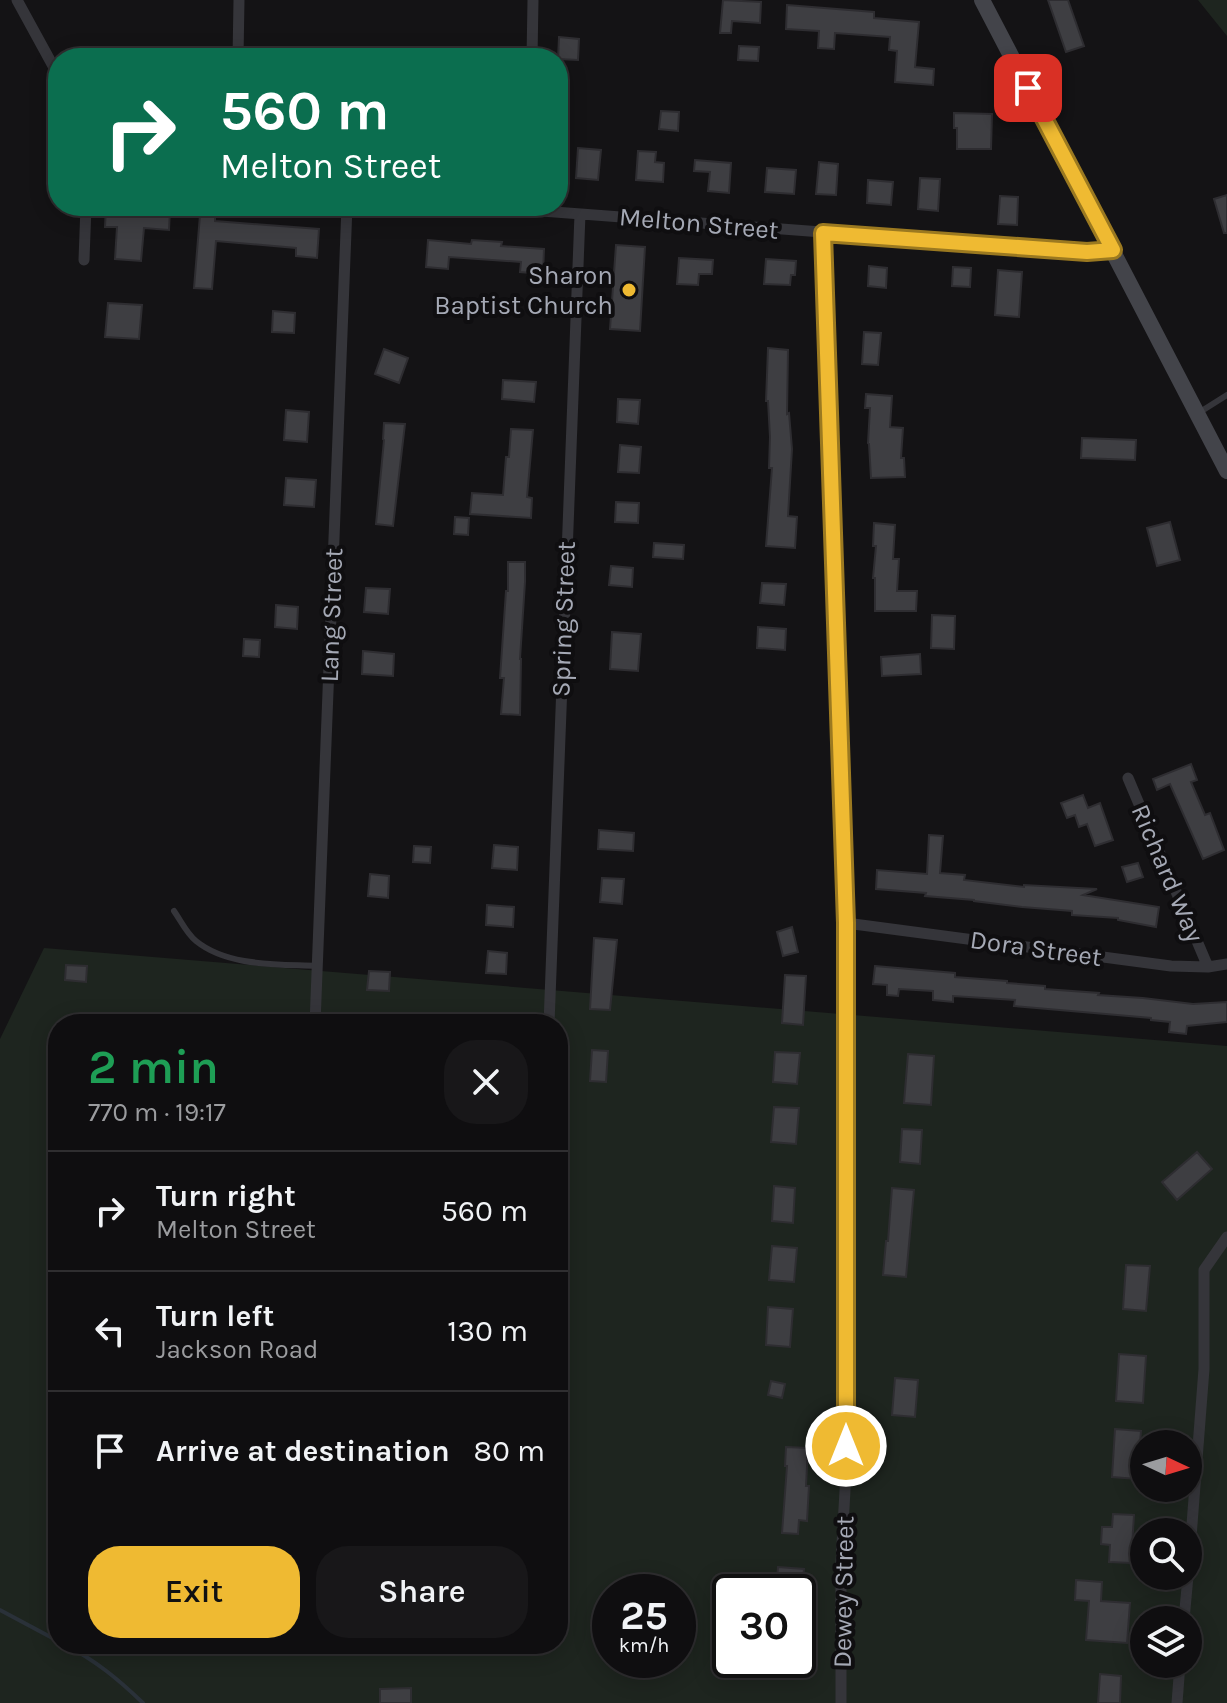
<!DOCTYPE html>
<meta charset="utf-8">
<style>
:root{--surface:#0f0e10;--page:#181719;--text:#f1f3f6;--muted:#9b9c9f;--line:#2f2e30;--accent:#efba32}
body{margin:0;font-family:Karla,sans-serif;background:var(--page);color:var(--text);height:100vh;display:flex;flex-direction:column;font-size:30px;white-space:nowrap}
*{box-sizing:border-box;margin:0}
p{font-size:26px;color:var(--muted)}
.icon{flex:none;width:44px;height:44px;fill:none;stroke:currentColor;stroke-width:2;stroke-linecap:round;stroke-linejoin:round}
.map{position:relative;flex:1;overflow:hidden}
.panel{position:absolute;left:48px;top:1014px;width:520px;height:640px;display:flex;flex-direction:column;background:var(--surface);border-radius:32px;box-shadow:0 4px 20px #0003,0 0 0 2px var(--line)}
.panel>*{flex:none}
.banner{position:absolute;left:48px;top:48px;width:520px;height:168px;border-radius:32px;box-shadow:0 4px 20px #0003,0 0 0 2px var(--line);background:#0b6e4f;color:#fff;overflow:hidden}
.needle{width:52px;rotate:94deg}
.controls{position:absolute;left:1130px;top:1430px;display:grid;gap:16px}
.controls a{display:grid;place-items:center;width:72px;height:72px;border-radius:50%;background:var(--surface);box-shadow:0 4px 20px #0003,0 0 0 2px var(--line);font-size:40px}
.speed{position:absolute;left:592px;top:1574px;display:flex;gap:16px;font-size:40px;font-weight:700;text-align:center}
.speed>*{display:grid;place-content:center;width:104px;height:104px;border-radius:50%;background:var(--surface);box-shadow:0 4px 20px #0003,0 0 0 2px var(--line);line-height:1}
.speed small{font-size:20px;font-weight:400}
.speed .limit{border:4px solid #111;border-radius:12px;background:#fff;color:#111}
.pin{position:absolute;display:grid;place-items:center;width:68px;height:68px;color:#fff;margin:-34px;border-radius:16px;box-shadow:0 4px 12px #0006}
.me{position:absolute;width:88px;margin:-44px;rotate:0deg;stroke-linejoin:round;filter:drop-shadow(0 0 6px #0008)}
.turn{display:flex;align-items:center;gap:28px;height:168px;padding:0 40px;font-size:36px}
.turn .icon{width:104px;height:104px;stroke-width:2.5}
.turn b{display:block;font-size:56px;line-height:68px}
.round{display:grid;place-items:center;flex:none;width:84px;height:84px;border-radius:32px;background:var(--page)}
.overview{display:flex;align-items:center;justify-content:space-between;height:136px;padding:0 40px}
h1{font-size:48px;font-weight:600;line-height:60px;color:#1e9e55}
.cta{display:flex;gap:16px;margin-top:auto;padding:16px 40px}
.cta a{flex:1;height:92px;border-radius:32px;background:var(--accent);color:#111;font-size:32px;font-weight:600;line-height:92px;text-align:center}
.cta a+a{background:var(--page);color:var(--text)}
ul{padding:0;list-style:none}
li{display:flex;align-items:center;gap:24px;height:120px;padding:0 40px;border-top:2px solid var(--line)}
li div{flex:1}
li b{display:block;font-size:30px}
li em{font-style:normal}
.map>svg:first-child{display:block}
.green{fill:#1e251f;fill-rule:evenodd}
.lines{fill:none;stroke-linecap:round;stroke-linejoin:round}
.stream{stroke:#2a3139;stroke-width:4}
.building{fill:#3e3e42;stroke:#2e2d31;stroke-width:2}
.lane{stroke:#35353a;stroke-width:6}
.street{stroke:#35353a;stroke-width:11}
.secondary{stroke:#43444a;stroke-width:16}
.route-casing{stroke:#9b7920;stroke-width:20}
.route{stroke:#efba32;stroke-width:14}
.poi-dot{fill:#efba32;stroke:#0f0e10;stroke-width:3}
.labels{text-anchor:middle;stroke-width:8;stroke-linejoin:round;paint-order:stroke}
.street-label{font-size:26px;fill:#a5a9b5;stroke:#0f0e10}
.poi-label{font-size:26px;fill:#a5a9b5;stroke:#0f0e10;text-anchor:end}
</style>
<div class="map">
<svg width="1227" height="1703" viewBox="0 0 1227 1703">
<rect width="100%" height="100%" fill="#141315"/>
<path class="green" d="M1198,0H1227V36Z
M44,948L1227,1046V1703H0V1039ZM58,1024H558V1644H58ZM1144,1444H1188V1488H1144ZM1144,1532H1188V1576H1144ZM610,1592H678V1660H610ZM730,1592H798V1660H730ZM1144,1620H1188V1664H1144Z"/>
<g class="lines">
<path class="stream" d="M0,1610L58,1641
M64,1644C96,1661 117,1678 143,1703"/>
</g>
<path class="building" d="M723,0L761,2L760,23L732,21L731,33H720Z
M1048,0H1068L1084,46L1066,52Z
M787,5L874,12V18L919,22L915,67L934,69L933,85L895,82L897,51L889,50L890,37L835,33L834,49L818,48L819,31L786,29Z
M559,37L579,39L578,60L558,59Z
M739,46L759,47L758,61L738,60Z
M661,111L679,112L678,131L659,129Z
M954,113L992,114L991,149H957V128H954Z
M578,148L601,150L598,180L576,178Z
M638,151L656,152L655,162L664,163L663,182L636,180Z
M695,160L731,163L729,193L708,191L710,172L694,171Z
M819,162L838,164L836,195L816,194Z
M767,168L796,170L794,194L765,192Z
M920,178L940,179L938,211L918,209Z
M868,180L893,182L891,205L867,203Z
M1227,195V233H1224L1214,199Z
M1000,196L1018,197L1017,225L998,224Z
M106,206L170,209L169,230L144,228L141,261L115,259L117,227H105Z
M200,215L215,216V221L319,229L317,258L296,256V248L216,241L212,289L194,288Z
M428,240L471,244L472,240L502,242L501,246L544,249L543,274L520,272L521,262L449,257L448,269L426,267Z
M616,245L645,247L640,331L610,329Z
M679,258L713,260L712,274H699L698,285L677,284Z
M766,259L796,261L795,275H791L790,285L764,284Z
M869,266L887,268L886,288L868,286Z
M953,267L971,268L970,287L952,286Z
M998,270L1022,272L1019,317L995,315Z
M108,303L142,305L139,339L105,337Z
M273,311L295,313L294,333L272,332Z
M864,332L881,333L878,365L862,364Z
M768,348L788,350L787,414L789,413L792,449L788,516L797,517L795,548L766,546L772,468H769L770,437L768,401H766Z
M384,349L408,358L399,383L375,374Z
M503,380L536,382L534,402L502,399Z
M866,394L892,396L890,427L903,428L901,458H904L905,477L871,478L869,444L868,443L870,408H865Z
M618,399L640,400L638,424L617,422Z
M286,410L309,412L307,442L284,440Z
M384,423L405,424L393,526L376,524L384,440L383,439Z
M511,429L533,430L527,497L532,498L531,518L470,514L472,493L503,495L506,457H509Z
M1082,438L1136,440L1135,460L1081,458Z
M620,445L641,447L639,473L618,472Z
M286,478L316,480L314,507L284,505Z
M616,502L639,503L638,523L615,522Z
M455,517L469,518L468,535L454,534Z
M1170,522L1180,560L1157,566L1147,528Z
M874,523L895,525L893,559H899L897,591H917L916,611H875V578H873L876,546H873Z
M654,543L684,545L683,559L653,557Z
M508,562H525V582L520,659H521L520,715L501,714L504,678H500L506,591H508Z
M611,566L633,568L632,587L609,585Z
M762,583L786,584L784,605L760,603Z
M366,588L390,589L388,614L364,612Z
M276,605L298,607L297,629L275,627Z
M932,615L955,616L954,649L931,648Z
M758,627L786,629L785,650L757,648Z
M612,632L641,634L638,671L610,669Z
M244,639L260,640L259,657L243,656Z
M363,651L394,654L393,676L362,674Z
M920,654L921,674L882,676L881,657Z
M1191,764L1197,780L1191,782L1205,815L1210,813L1224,850L1203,859L1170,784L1157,790L1153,779Z
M1083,795L1088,808L1100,803L1113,840L1095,846L1087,824L1079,827L1075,815L1067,818L1061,803Z
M599,830L634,833L633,851L598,849Z
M929,835L943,836L940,873L965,875L964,880L1024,887V885L1097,889L1083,895L1159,907L1156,927L1118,920V918L1072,915V911L1022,907L974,901V900L925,896L926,893L876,889L877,870L927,874Z
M494,845L518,847L517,870L492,868Z
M414,846L431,847L430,863L413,862Z
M1138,863L1143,877L1127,882L1122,867Z
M370,874L389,876L388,898L368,896Z
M602,878L624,879L622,904L600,902Z
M487,905L514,907L513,927L486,925Z
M792,927L798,952L783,956L777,932Z
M594,938L617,940L610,1010L590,1009Z
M488,951L507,953L506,974L486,973Z
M66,965L87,966L86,982L65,980Z
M875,966L955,973V977L1007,981V983L1045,986V989L1099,993L1098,995L1143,998L1193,1004L1227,1002V1022L1187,1026L1186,1034L1169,1032L1170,1022L1151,1020V1018L1014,1006L1015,1000L953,996V1002L933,1000V991L899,989L898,996L887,995V985L873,984Z
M369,971L390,972L389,991L367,990Z
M785,975L806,976L803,1025L782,1023Z
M592,1050L608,1051L606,1082L590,1081Z
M775,1052L800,1053L797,1084L773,1082Z
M908,1054L934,1056L931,1105L904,1103Z
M774,1107L799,1108L796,1144L771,1142Z
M902,1129L922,1130L920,1164L900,1162Z
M1197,1152L1212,1169L1177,1200L1162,1182Z
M774,1186L795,1188L793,1223L772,1221Z
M892,1188L914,1190L906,1277L883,1275L886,1241H888Z
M772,1246L797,1248L794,1282L769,1280Z
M1126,1265L1150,1266L1146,1311L1123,1309Z
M768,1307L793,1309L790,1347L766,1345Z
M1119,1354L1146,1356L1143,1403L1116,1401Z
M895,1378L918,1380L915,1417L892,1415Z
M771,1381L785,1384L782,1398L768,1395Z
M1115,1429L1141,1431L1137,1479L1112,1477Z
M786,1447L808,1448L806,1486H809L807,1521L799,1520L798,1534L782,1533L787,1466H785Z
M1113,1514L1134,1515L1131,1563L1109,1562L1110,1545L1101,1544L1102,1527H1112Z
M778,1567L804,1569L802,1592H776Z
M1076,1580L1102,1582L1101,1601L1130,1603L1127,1643L1086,1640L1089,1601L1075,1600Z
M1100,1674L1121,1676L1120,1703H1098Z
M411,1688V1703H380V1689Z"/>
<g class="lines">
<path class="lane" d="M1200,412L1227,395
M174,911C181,921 187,934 196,941C228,967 279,964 317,966"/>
<path class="street" d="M17,0L58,75
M238,58L239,0
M532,58L533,0
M476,206L1087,252L1113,250
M823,233L846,923L847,1338L846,1472L841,1563V1703
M84,260L86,206
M1128,778L1208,967
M846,923L1171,966L1208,967L1227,964
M315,1024L347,206
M549,1024L580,214
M1188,1576L1204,1369V1270L1227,1237
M1184,1620L1188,1576
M1177,1703L1180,1664"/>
<path class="secondary" d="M982,0L1227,471"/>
</g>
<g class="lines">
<g class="route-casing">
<path id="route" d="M846,1446V923L823,233L1087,252L1113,250L1028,88"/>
</g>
<use href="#route" class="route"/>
</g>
<circle class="poi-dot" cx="629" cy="290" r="8"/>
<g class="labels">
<g class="street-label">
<text transform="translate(699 223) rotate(5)" y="9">Melton Street</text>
<text transform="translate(331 615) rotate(-88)" y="9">Lang Street</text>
<text transform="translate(563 619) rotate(-88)" y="9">Spring Street</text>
<text transform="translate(1168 873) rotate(67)" y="9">Richard Way</text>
<text transform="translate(1036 948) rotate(8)" y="9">Dora Street</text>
<text transform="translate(843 1592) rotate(-89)" y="9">Dewey Street</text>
</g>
<g class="poi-label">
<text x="613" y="284">Sharon<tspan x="613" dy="30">Baptist Church</tspan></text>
</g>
</g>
</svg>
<div class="controls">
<a><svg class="needle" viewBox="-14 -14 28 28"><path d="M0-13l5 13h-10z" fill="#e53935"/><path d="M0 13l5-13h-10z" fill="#9b9c9f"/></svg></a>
<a><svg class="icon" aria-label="search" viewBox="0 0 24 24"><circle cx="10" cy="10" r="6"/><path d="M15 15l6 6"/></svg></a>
<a><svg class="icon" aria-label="layers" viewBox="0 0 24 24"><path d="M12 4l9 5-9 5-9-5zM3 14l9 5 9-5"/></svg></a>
</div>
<div class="speed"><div>25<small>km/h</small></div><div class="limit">30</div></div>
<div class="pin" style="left:1028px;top:88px;background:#d93025"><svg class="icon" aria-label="arrive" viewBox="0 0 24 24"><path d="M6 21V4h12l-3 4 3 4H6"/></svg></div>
<svg class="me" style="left:846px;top:1446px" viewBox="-20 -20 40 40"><circle r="17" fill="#efba32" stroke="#fff" stroke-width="3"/><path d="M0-11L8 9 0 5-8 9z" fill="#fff"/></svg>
<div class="banner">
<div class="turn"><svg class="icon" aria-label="right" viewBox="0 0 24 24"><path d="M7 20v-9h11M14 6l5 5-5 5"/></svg><div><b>560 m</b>Melton Street</div></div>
</div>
<section class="panel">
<div class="overview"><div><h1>2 min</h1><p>770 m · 19:17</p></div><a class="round"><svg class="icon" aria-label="close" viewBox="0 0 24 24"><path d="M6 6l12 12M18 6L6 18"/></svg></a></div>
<ul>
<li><svg class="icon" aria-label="right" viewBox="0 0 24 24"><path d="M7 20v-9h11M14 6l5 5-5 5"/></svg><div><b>Turn right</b><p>Melton Street</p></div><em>560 m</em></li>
<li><svg class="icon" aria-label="left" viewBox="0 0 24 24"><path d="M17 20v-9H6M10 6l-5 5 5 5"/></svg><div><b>Turn left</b><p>Jackson Road</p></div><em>130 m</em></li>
<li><svg class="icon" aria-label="arrive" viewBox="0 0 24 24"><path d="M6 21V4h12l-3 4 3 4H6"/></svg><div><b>Arrive at destination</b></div><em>80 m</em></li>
</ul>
<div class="cta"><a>Exit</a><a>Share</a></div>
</section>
</div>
